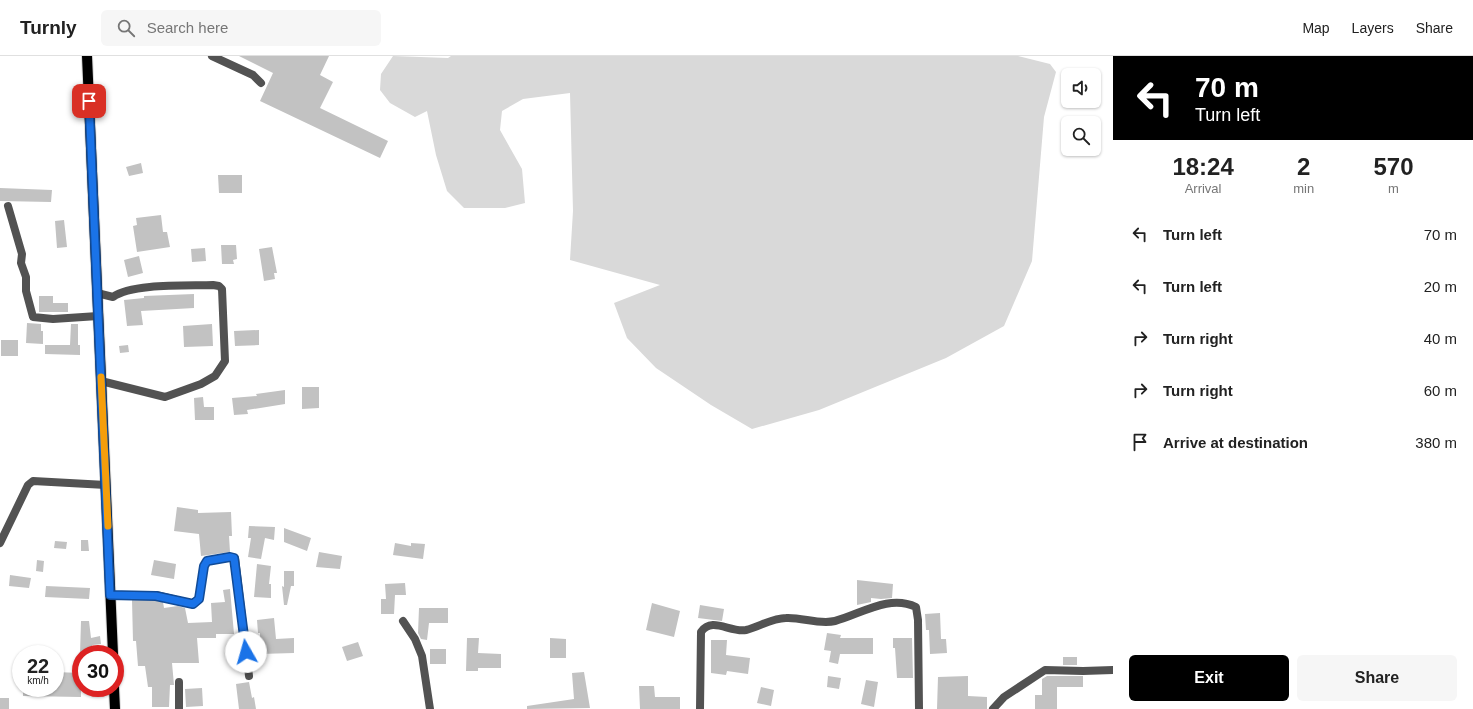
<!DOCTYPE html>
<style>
:root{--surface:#fff;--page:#f6f6f6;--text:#222;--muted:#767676;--line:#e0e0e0;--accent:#000}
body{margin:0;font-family:Helvetica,sans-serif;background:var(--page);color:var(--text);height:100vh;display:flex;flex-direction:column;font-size:15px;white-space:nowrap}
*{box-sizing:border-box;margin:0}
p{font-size:13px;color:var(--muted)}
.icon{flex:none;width:22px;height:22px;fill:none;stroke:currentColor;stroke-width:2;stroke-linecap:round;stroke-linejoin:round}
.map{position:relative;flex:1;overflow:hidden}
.sheet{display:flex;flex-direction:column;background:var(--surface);width:360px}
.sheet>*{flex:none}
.hud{background:#000;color:#fff;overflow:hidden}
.tools{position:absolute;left:1061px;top:12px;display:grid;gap:8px}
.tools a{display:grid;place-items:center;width:40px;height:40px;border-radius:6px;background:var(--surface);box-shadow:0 1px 3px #0004;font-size:20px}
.speed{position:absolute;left:12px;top:589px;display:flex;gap:8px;font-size:20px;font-weight:700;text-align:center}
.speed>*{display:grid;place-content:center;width:52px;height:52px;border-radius:50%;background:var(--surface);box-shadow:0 1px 3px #0004;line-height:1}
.speed small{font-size:10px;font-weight:400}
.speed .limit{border:6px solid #d22;background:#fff;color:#111}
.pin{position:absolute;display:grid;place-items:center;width:34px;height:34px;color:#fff;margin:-17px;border-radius:8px;box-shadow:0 2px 6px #0006}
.me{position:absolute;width:44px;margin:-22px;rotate:353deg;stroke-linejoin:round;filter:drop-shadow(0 0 3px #0008)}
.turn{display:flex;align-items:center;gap:14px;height:84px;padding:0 16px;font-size:18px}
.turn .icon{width:52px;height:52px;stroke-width:2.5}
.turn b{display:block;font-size:28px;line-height:34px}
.eta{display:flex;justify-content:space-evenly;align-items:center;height:68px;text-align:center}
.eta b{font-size:24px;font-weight:800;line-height:28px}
.primary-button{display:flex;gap:8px;margin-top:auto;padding:8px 16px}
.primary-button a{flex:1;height:46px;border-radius:6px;background:var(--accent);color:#fff;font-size:16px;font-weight:800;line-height:46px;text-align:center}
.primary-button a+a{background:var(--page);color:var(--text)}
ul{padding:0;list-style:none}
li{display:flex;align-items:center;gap:12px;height:52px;padding:0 16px}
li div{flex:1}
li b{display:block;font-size:15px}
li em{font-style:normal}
header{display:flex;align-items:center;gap:24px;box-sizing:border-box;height:56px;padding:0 20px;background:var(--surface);border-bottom:1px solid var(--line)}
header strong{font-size:19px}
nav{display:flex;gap:22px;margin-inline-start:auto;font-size:14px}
.search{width:280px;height:36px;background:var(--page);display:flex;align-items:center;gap:10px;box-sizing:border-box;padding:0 14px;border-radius:6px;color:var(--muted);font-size:15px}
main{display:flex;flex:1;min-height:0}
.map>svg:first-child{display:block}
.green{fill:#d9d9d9}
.building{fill:#c2c2c2}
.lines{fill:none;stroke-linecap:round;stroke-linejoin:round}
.primary-casing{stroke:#dbdbdb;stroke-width:12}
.street{stroke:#525252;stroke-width:8}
.primary{stroke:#000;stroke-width:10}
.route-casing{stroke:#114b97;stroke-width:10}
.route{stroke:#1a73e8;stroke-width:7}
.slow{stroke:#f59e0b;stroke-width:7}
</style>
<header>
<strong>Turnly</strong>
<div class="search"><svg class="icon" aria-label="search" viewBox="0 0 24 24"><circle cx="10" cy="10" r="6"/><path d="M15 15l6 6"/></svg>Search here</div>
<nav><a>Map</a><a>Layers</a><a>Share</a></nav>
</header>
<main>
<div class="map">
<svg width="1113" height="653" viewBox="0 0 1113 653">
<rect width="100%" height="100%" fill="#fff"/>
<path class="green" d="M393,0L448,2L451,0H1018L1050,8L1056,16L1044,61L1032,205L1004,270L946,302L819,354L752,373L711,349L656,312L627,282L614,247L660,229L570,204L573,155L570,37L523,43L502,55L500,74L522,113L525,147L505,152H464L447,135L436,99L427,55L415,61L390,47L380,34L381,18Z"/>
<path class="building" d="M239,0H329L320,19L333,26L320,52L388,85L380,102L260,45L273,17Z
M141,107L143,117L129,120L126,111Z
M218,119H242V137H219Z
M0,132L52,134L51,146L0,145Z
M161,159L163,176H167L170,191L137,196L133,170L137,169L136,162Z
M64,164L67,191L57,192L55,165Z
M221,189H236L237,203L233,204L234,208H222Z
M272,191L277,217H274L275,223L264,225L259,193Z
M205,192L206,205L192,206L191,193Z
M139,200L143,217L128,221L124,204Z
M194,238V252L141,255L143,269L127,270L124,244L144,242V240Z
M39,240H53V247H68V256H39Z
M27,267L41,268V275H43V288L26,287Z
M71,268H78V289H80V299L45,298V289H70Z
M212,268L213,290L184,291L183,270Z
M259,274V289L235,290L234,275Z
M1,284H18V300H1Z
M128,289L129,296L120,297L119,290Z
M302,331H319V352L302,353Z
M285,334V348L247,354L248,358L234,359L232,342L257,340L256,338Z
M203,341L204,351H214V364H195L194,342Z
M177,451L198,454V457L231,456L232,480H229L230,496L201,500L199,478L174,475Z
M249,470L275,471L274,484L265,482L261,503L248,501L251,482H248Z
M284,472L311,482L307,495L284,486Z
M81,484H88L89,495H81Z
M55,485L67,486L66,493L54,492Z
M395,487L411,490V487L425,488L423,503L393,499Z
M319,496L342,500L340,513L316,511Z
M37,504L44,505L43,516L36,515Z
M154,504L176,508L174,523L151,519Z
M257,508L271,510L269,528H271V542L254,541Z
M284,515H294V530H291L287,549H284L282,530L284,531Z
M10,519L31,522L29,532L9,530Z
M857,524L893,528L892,542L881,543L871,542V546L857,549Z
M405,527L406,539H395L394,558H381V543H386L385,528Z
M46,530L90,532L89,543L45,541Z
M230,533L234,578H216V582H197L199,607H172L174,629H170L169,651H152V631H148L145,610H138L136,585H133L132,544H155L163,546L164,552L178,550L185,552L188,567L212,566L211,547L225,546L223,534Z
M652,547L680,555L674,581L646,574Z
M700,549L724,553L722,565L698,562Z
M419,552H448V567H429L427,584L421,583L418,577Z
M940,557L941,583H946L947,597L930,598L929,574H926L925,558Z
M274,562L276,583L294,582V597L260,598V577H258L257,564Z
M81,565H89L91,582L100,580L101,588L92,589V598H80Z
M827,577L841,579L840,582H873V598H840L838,608L829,606L831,595L824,594Z
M467,582H479L478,597L501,598V612H478V615H466Z
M550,582L566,583V602H550Z
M893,582H912L913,622H897L895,592H893Z
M711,584H727L726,599L750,602L748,618L727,615L726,619L711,617Z
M358,586L363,600L347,605L342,591Z
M430,593H446V608H430Z
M1063,601H1077V609H1063Z
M55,616L81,617V641L23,640V632H55Z
M584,616L590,652L527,653V650L574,643L572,617Z
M828,620L841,622L839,633L827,631Z
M968,620V640L987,641V653H937L938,621Z
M1047,620H1083V631H1057V653H1035V639H1042V623Z
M866,624L878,626L874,651L861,648Z
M249,626L252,642L254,641L256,653H239L236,628Z
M639,630H654L655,641H680V653H640Z
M761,631L774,634L771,650L757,647Z
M202,632L203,650L186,651L185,633Z
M0,642H9V653H0Z"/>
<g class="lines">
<g class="primary-casing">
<path id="primary" d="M87,0L113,598
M114,632L115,653"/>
</g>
<path class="street" d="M212,0L253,19L261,27
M8,150L22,198L21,207L26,221V235L33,261L53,263L98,260
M97,237L113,241C132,227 189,230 213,229L219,230L222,233L225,305L215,320L201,328L165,341L101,325
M0,487L28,429L33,425L106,429
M110,539H156L193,548L199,543L204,510L207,505L230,501L235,502L249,620
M403,565L415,583L422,600L430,653
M179,653V626
M700,653L701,576C712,560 730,577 746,574C759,571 772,562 786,562C802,561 819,569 835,565C861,558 889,538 916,551L918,564L919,653
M993,653L1004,641L1045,614L1083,615L1113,614"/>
<use href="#primary" class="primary"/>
</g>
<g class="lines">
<g class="route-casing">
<path id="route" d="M89,45L110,539L156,540L193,548L199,543L204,510L207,505L230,501L234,502L246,596"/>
</g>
<use href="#route" class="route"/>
<path class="slow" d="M101,321L108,470"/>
</g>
</svg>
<div class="tools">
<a><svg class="icon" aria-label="sound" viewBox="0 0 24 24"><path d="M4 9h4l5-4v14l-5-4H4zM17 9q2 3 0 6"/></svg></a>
<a><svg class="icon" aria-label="search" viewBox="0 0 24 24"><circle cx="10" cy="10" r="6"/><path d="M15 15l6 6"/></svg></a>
</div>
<div class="speed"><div>22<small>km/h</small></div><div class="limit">30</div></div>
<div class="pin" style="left:89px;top:45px;background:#d93025"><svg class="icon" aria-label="arrive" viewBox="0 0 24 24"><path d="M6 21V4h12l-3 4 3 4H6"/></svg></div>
<svg class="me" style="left:246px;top:596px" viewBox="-20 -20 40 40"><circle r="19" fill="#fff"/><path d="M0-13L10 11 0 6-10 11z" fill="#1a73e8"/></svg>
</div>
<section class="sheet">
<div class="hud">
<div class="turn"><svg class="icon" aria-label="left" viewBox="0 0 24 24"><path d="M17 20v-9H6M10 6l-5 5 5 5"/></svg><div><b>70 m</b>Turn left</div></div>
</div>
<div class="eta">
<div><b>18:24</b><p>Arrival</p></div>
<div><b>2</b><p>min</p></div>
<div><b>570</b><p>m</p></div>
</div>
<ul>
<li><svg class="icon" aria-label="left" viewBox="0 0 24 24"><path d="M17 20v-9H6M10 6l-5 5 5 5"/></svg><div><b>Turn left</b></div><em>70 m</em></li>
<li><svg class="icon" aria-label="left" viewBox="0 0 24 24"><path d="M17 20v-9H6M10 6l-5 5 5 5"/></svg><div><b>Turn left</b></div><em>20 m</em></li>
<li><svg class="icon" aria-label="right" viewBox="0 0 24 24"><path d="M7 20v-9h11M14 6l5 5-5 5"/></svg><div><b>Turn right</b></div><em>40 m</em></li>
<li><svg class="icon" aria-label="right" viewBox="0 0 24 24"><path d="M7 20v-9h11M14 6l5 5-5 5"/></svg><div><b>Turn right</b></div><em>60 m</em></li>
<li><svg class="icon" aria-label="arrive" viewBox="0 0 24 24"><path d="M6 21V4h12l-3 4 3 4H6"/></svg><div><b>Arrive at destination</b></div><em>380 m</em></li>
</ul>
<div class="primary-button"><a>Exit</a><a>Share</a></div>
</section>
</main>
